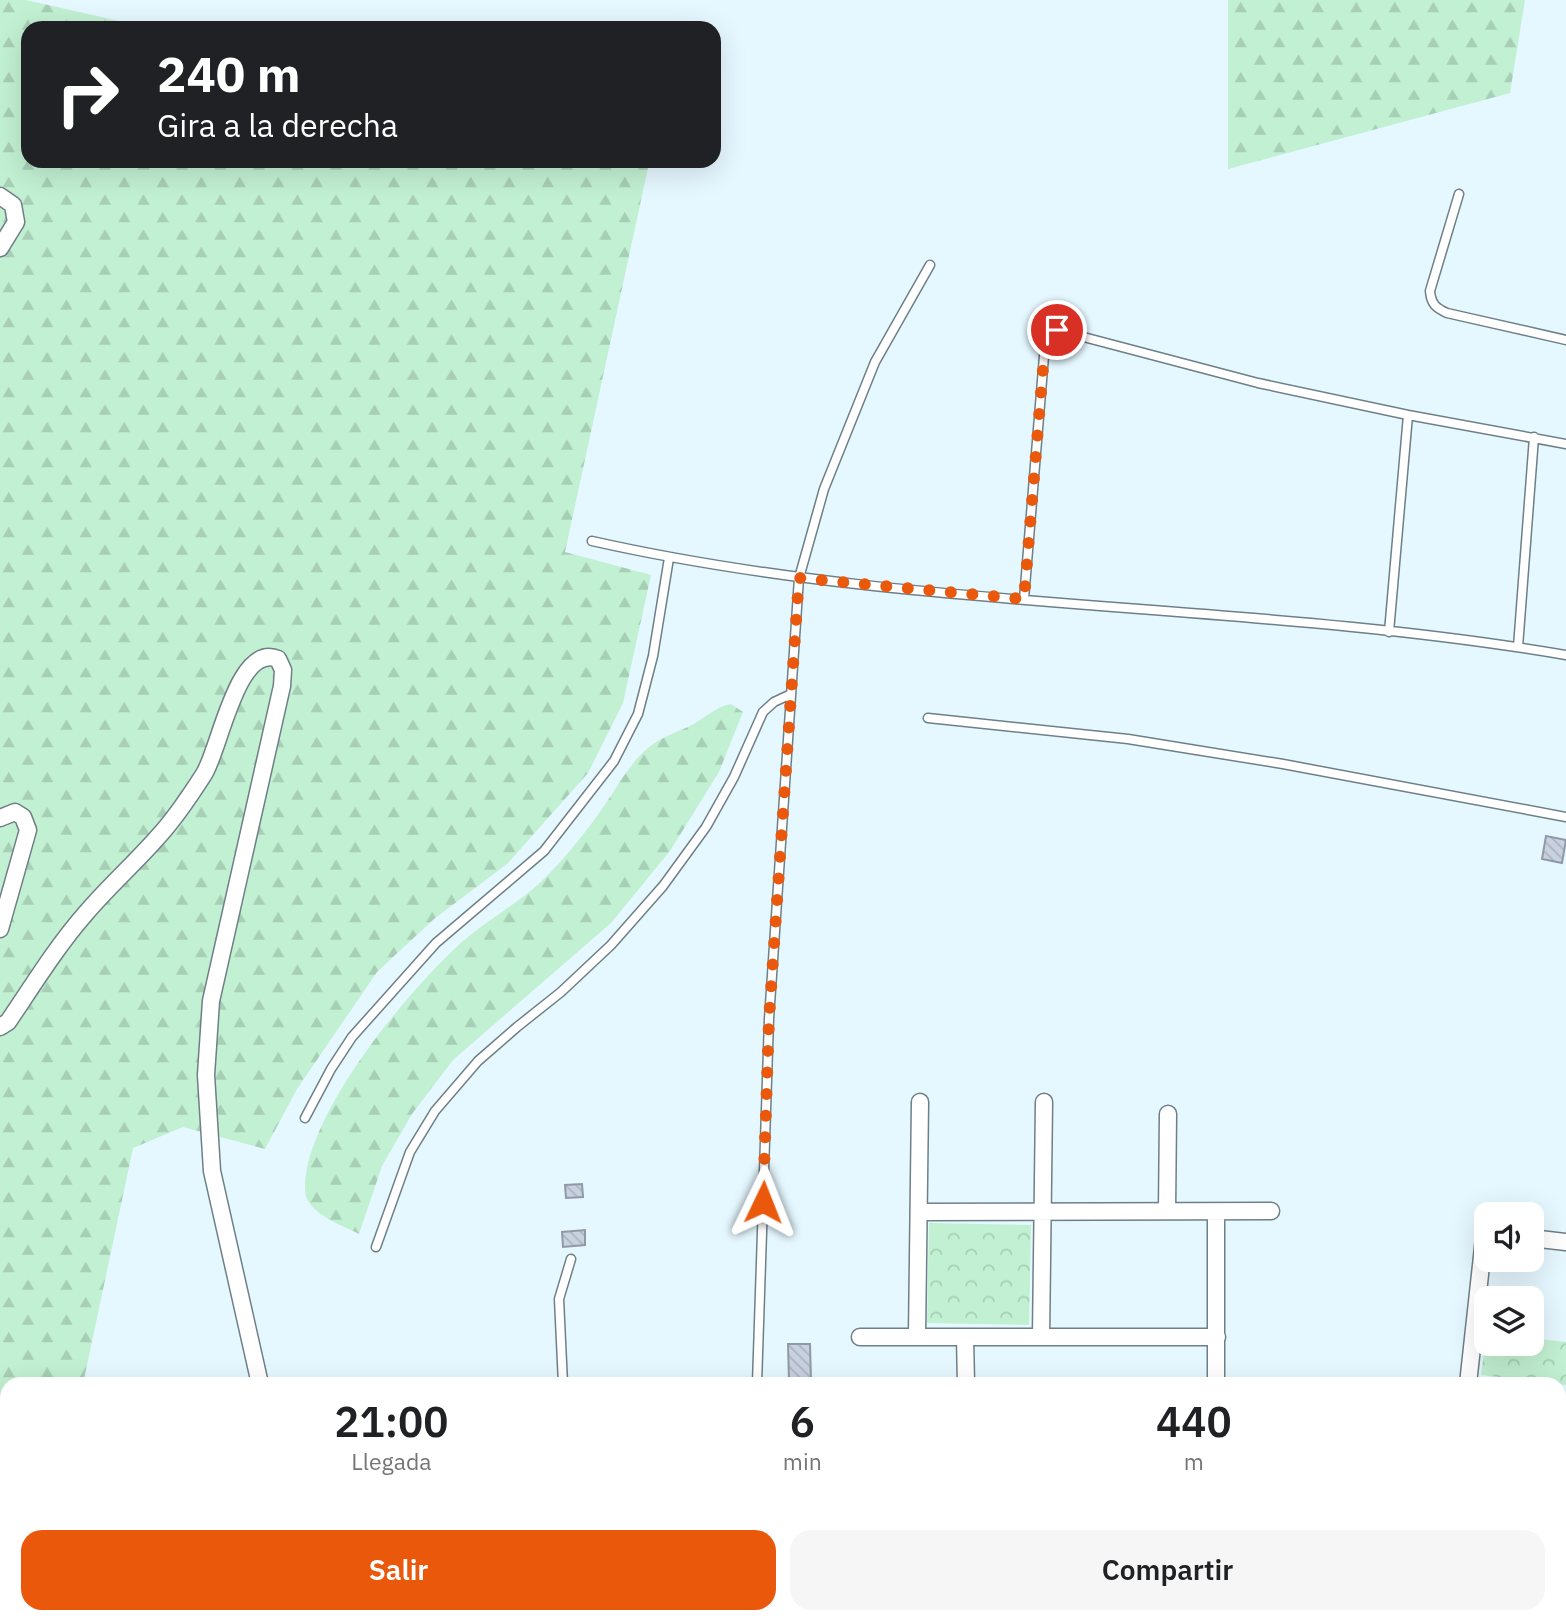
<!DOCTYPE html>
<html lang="es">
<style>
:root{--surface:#fff;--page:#f6f6f6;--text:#202124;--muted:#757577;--accent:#ea580c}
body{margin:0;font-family:"IBM Plex Sans",sans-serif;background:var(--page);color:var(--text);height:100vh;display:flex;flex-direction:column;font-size:26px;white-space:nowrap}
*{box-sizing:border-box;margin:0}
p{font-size:23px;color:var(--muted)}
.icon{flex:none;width:38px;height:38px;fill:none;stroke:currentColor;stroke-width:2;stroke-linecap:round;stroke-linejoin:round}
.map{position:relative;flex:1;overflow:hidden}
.sheet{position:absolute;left:0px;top:1377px;width:1566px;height:247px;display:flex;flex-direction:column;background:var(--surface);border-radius:21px 21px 0 0;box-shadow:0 7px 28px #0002}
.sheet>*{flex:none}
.top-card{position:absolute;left:21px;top:21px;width:700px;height:147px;border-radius:21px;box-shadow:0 7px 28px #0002;background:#202124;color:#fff;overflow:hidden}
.buttons{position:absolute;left:1474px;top:1202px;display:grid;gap:14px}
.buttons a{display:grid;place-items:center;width:70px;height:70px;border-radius:14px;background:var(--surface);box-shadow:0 7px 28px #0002;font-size:35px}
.pin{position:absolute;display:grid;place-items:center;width:60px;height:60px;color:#fff;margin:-30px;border:4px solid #fff;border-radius:50%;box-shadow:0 2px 7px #0007}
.me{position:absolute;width:77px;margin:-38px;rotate:2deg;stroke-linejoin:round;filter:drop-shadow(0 0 5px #0008)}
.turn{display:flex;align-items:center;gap:24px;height:147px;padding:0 21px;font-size:32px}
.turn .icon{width:91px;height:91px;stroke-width:2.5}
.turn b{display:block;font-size:49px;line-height:60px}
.eta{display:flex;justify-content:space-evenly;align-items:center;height:119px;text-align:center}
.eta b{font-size:42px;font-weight:600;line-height:49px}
.button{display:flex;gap:14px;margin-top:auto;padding:14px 21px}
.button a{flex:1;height:80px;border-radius:21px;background:var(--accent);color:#fff;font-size:28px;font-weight:600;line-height:80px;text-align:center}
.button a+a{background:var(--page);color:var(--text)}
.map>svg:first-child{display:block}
.forest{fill:url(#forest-firs)}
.park{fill:url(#park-crowns)}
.building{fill:url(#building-back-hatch);stroke:#9199a6;stroke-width:2}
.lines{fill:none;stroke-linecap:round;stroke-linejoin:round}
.service-casing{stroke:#6f7f86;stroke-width:11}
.minor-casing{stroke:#6f7f86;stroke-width:19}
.service{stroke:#fff;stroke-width:8}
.minor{stroke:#fff;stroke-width:16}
.route{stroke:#ea580c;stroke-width:12;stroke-dasharray:0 21.6}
</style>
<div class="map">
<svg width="1566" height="1623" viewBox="0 0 1566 1623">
<defs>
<pattern id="forest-firs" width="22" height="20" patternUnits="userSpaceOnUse" patternTransform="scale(1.75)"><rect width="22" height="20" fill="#c2f0d2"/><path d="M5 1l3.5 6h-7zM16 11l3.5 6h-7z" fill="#a7cfb5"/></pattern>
<pattern id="park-crowns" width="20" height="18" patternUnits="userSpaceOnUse" patternTransform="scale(1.75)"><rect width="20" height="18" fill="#c2f0d2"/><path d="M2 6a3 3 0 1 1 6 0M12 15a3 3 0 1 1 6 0" fill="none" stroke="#a7cfb5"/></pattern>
<pattern id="building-back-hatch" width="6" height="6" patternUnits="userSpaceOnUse" patternTransform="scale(1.75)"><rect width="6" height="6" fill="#c8d1df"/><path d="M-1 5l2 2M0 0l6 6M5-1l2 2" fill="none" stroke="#acb4c0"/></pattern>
</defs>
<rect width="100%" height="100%" fill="#e5f7ff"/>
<path class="forest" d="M0,0H26L150,28H28V161H640L648,168L565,552L651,575L623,703L588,773L507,864L434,919L377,972L297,1089L265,1149L183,1127L133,1148L83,1384H7V1471L0,1473Z
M1228,0H1525L1510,93L1228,169Z
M731,704L743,712L719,772L670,851L611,923L453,1060L412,1114L382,1166L359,1234C342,1225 316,1217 307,1199C304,1192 305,1181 306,1173C319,1099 406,993 462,942C487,920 517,904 542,881C566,857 587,831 606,803C619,784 630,763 648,748C661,737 675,733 690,726C705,718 715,707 731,704Z"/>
<path class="park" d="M929,1223L1031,1225L1029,1325L927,1323Z
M1486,1338V1344H1531V1338L1566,1342V1385L1481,1375Z"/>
<path class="building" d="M1546,836L1566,840L1562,863L1542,859Z
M582,1184L583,1197L566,1198L565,1185Z
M585,1230V1245L563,1247L562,1232Z
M788,1344H810L811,1380L789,1381Z"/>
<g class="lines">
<g class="service-casing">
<path id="service" d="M1459,194L1430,291C1431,304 1436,308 1447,313L1566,340
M592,541C912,613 1244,600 1566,655
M1024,599L1045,344L1050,333L1057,330L1258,383L1408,415L1566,444
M1389,632L1408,415
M1518,647L1534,437
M928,718L1128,739L1283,764L1566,817
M305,1118L331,1069L352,1037L436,943L544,851L614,761L638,714L653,656L669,558
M376,1247L410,1152L435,1111L478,1061L517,1027L561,992L611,945L663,886L706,827L734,777L763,712L774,702L791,694
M563,1384L559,1299L571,1259
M757,1384L769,1019L799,578L824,489L875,362L930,265"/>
</g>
<g class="minor-casing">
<path id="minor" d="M0,196L13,205L16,222L0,248
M0,818L15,812L23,817L28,830L0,929
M0,1027L8,1022C33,985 57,946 86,913C108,887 134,864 156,839C174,820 190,796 204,774C220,749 237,642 278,659L283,670L282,686L211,1001L206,1075L212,1171L260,1384
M1167,1211L1168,1114
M919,1212L1271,1211
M1216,1212V1384
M1531,1238L1566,1242
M917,1336L920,1102
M860,1337H1217
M965,1337L966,1384
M1041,1337L1044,1102
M1468,1384L1484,1238L1486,1236
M1563,1442H1566
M1559,1526L1566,1527
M582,1617L583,1623"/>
</g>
<use href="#service" class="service"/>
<use href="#minor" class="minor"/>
</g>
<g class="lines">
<path class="route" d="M763,1202L769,1019L799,578L1024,599L1045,344L1050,333L1057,330"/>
</g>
</svg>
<div class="buttons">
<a><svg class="icon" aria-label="sound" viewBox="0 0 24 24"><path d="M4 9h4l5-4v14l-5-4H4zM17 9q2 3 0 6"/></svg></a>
<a><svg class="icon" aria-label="layers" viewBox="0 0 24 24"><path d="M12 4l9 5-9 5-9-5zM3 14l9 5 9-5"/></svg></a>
</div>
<div class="pin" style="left:1057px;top:330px;background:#d93025"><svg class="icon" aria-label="arrive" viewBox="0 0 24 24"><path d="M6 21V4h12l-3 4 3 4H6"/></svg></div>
<svg class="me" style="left:763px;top:1202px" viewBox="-20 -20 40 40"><path d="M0-17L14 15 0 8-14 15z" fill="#ea580c" stroke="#fff" stroke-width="4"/></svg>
<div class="top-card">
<div class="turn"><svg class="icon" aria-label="right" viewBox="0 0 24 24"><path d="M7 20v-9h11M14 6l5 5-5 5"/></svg><div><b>240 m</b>Gira a la derecha</div></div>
</div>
<section class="sheet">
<div class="eta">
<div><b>21:00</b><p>Llegada</p></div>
<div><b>6</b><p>min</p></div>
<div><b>440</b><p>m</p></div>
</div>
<div class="button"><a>Salir</a><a>Compartir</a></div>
</section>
</div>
